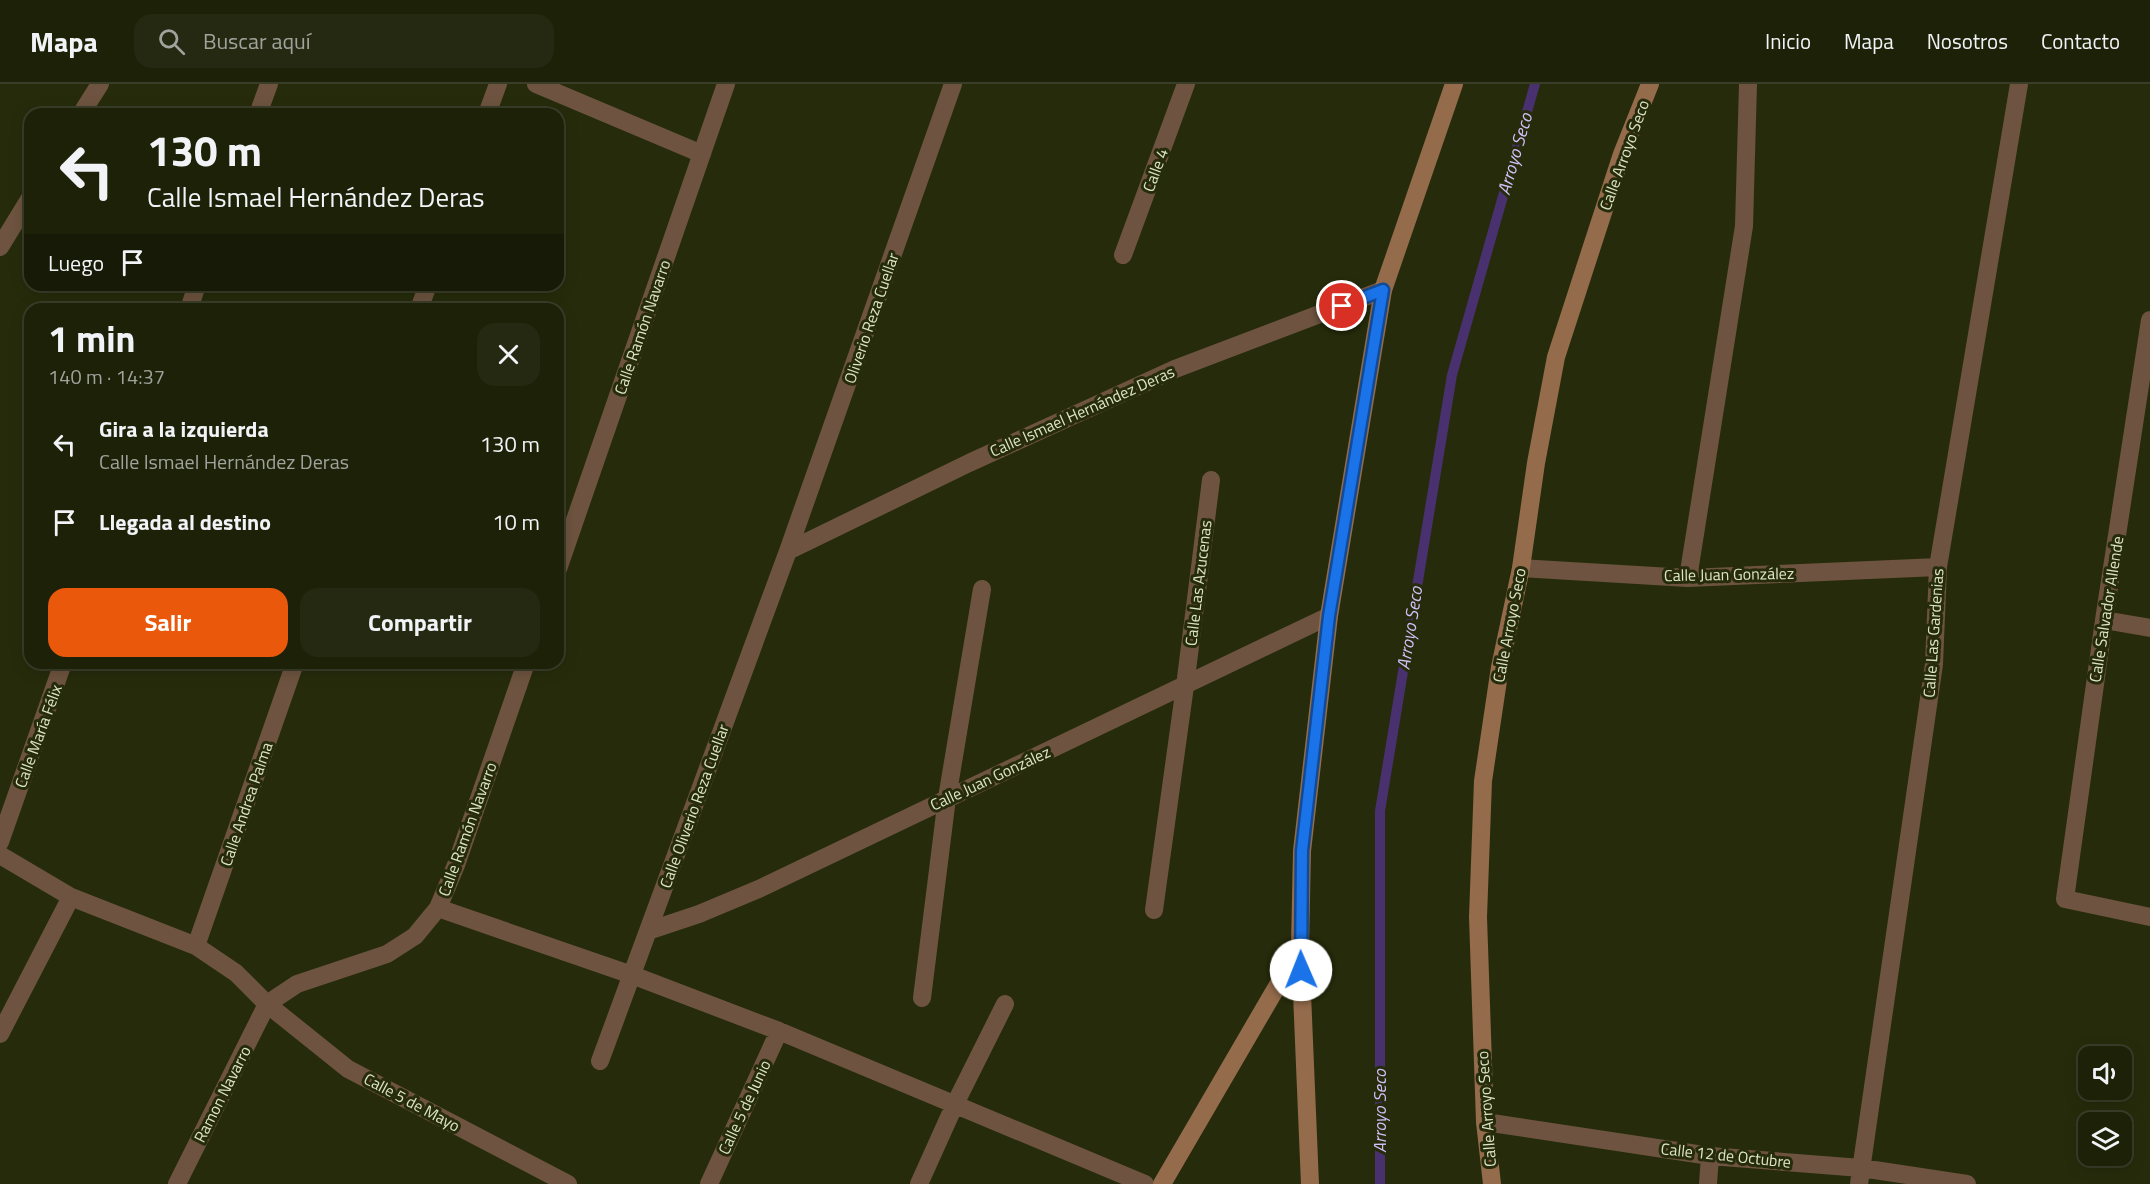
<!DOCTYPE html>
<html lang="es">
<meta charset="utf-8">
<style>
:root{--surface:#1c2108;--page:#252912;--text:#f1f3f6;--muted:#a0a39c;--line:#3a3e29;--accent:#ea580c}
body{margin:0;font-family:"Titillium Web",sans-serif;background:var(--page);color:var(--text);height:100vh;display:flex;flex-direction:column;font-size:22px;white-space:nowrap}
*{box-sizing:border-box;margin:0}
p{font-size:20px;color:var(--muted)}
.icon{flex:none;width:33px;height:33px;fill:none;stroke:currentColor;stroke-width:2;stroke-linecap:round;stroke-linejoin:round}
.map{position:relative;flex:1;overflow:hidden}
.drawer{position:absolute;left:24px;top:219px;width:540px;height:366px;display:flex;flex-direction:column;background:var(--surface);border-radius:18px;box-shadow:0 3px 15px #0003,0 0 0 2px var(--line)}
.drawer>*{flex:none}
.top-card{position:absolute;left:24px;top:24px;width:540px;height:183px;border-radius:18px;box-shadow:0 3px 15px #0003,0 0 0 2px var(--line);background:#1c2108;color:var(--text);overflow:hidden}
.controls{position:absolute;left:2078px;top:962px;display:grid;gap:12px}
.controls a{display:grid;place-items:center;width:54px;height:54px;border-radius:12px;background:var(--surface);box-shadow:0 3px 15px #0003,0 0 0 2px var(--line);font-size:30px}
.pin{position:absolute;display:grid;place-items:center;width:51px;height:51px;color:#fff;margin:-26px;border:3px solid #fff;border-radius:50%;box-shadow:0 2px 6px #0007}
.me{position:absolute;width:66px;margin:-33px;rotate:359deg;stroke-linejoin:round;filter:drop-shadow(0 0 4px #0008)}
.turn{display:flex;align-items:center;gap:21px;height:126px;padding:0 24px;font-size:27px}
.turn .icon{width:78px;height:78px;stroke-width:2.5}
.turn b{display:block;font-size:42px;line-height:51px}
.then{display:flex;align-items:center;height:57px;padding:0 24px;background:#0003;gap:12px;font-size:22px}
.round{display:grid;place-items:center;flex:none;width:63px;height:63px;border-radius:18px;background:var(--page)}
.overview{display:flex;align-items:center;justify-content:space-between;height:102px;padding:0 24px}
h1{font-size:36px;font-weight:700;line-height:45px}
.cta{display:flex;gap:12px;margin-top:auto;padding:12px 24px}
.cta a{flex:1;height:69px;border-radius:18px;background:var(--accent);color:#fff;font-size:24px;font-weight:700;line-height:69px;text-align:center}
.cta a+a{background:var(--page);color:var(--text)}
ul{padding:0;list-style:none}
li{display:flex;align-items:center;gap:18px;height:78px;padding:0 24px}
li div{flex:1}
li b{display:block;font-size:22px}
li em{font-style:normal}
header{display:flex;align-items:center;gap:36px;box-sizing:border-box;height:84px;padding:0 30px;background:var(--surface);border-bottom:2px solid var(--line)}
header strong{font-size:28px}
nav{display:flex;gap:33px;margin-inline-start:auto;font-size:21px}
.search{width:420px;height:54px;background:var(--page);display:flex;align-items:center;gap:15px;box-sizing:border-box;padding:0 21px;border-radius:18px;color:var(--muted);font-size:22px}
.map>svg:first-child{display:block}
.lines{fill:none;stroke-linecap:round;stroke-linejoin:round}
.stream{stroke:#48316e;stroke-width:10}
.street{stroke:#6e5440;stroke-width:18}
.secondary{stroke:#946b4b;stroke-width:18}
.route-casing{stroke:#114b97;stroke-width:15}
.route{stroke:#1a73e8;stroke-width:10}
.labels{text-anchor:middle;stroke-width:6;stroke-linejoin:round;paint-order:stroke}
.street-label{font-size:16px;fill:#dde5c4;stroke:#262c0b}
.water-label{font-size:18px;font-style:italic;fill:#d3c1fa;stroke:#262c0b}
</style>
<header>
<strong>Mapa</strong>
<div class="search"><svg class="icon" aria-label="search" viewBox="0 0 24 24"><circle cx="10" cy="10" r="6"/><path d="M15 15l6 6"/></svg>Buscar aquí</div>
<nav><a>Inicio</a><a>Mapa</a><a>Nosotros</a><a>Contacto</a></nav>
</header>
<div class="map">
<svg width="2150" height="1100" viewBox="0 0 2150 1100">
<rect width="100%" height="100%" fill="#262c0b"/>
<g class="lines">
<path class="stream" d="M1380,1100V727L1452,291L1535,0"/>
<path class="street" d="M536,0L702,70
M81,30L100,0
M258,30L269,0
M487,30L498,0
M0,163L30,114
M1123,171L1186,0
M189,225L197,201
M419,225L428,201
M2150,236L2104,536L2065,815L2150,833
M788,467L969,379L1175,285L1383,206
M1521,484L1688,494L1938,483
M558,485L726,0
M1688,494L1744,142L1748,0
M2104,536L2150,544
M0,758L63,579
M0,771L71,813L196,862L236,889L267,920L348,985L568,1100
M438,824L632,891L779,947L1145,1100
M1154,826L1185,602L1211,396
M648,847L699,830L761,804L1329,532
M196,862L295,579
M922,914L947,714L982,505
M0,950L71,813
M600,977L788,467L953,0
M1485,1038L1710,1072L1861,1084L1967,1100
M177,1100L267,920L297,900L387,870L415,852L438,824L456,781L526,579
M709,1100L779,947
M919,1100L955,1020L1005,920
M1708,1100L1710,1072
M1859,1100L1934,580L1938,483L2019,0"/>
<path class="secondary" d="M1162,1100L1300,863
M1310,1100L1300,862L1302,767L1329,532L1383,206L1454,0
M1492,1100L1485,1038L1478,833L1483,697L1500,583L1521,484L1536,379L1556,273L1622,70L1650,0"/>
</g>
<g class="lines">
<g class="route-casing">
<path id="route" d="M1301,886L1302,767L1329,532L1383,206L1342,222"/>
</g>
<use href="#route" class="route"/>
</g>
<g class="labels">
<g class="street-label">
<text transform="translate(1624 71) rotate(-70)" y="6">Calle Arroyo Seco</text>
<text transform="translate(1155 86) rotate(-70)" y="6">Calle 4</text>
<text transform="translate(871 234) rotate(-71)" y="6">Oliverio Reza Cuellar</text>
<text transform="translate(642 243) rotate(-71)" y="6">Calle Ramón Navarro</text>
<text transform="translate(1082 327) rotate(-24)" y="6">Calle Ismael Hernández Deras</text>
<text transform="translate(1729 490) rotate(-1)" y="6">Calle Juan González</text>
<text transform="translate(1198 499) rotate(-83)" y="6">Calle Las Azucenas</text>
<text transform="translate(2106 525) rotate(-81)" y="6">Calle Salvador Allende</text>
<text transform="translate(1509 541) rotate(-79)" y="6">Calle Arroyo Seco</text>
<text transform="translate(1933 549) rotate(-86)" y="6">Calle Las Gardenias</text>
<text transform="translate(38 652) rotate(-70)" y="6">Calle María Félix</text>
<text transform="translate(990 694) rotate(-25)" y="6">Calle Juan González</text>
<text transform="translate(246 720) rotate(-71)" y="6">Calle Andrea Palma</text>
<text transform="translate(694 722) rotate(-70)" y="6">Calle Oliverio Reza Cuellar</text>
<text transform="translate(467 745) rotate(-70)" y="6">Calle Ramón Navarro</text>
<text transform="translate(222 1010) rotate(-63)" y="6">Ramon Navarro</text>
<text transform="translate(412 1018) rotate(28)" y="6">Calle 5 de Mayo</text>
<text transform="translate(744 1023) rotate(-65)" y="6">Calle 5 de Junio</text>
<text transform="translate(1486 1025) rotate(-94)" y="6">Calle Arroyo Seco</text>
<text transform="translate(1726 1071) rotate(6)" y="6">Calle 12 de Octubre</text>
</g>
<g class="water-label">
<text transform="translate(1515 70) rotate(-74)" y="6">Arroyo Seco</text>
<text transform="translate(1410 544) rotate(-81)" y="6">Arroyo Seco</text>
<text transform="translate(1380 1027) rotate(-90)" y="6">Arroyo Seco</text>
</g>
</g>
</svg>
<div class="controls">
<a><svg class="icon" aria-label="sound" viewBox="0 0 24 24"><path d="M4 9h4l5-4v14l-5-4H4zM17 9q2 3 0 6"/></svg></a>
<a><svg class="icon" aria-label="layers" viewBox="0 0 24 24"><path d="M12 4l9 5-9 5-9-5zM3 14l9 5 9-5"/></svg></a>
</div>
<div class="pin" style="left:1342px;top:222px;background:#d93025"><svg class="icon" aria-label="arrive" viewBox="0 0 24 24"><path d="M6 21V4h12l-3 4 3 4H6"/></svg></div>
<svg class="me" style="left:1301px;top:886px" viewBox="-20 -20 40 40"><circle r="19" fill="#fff"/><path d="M0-13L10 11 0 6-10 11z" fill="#1a73e8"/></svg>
<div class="top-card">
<div class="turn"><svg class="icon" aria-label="left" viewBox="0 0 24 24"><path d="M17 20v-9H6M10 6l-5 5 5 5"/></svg><div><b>130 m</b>Calle Ismael Hernández Deras</div></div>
<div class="then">Luego<svg class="icon" aria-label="arrive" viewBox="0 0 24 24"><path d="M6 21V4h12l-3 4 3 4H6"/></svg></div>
</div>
<section class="drawer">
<div class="overview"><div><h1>1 min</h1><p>140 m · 14:37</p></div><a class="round"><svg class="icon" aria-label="close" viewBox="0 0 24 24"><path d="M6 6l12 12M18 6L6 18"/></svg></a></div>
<ul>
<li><svg class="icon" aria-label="left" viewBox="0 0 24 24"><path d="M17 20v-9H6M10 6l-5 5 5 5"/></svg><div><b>Gira a la izquierda</b><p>Calle Ismael Hernández Deras</p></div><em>130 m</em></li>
<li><svg class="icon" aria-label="arrive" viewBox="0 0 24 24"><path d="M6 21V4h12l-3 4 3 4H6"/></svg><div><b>Llegada al destino</b></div><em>10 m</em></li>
</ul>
<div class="cta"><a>Salir</a><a>Compartir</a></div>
</section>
</div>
